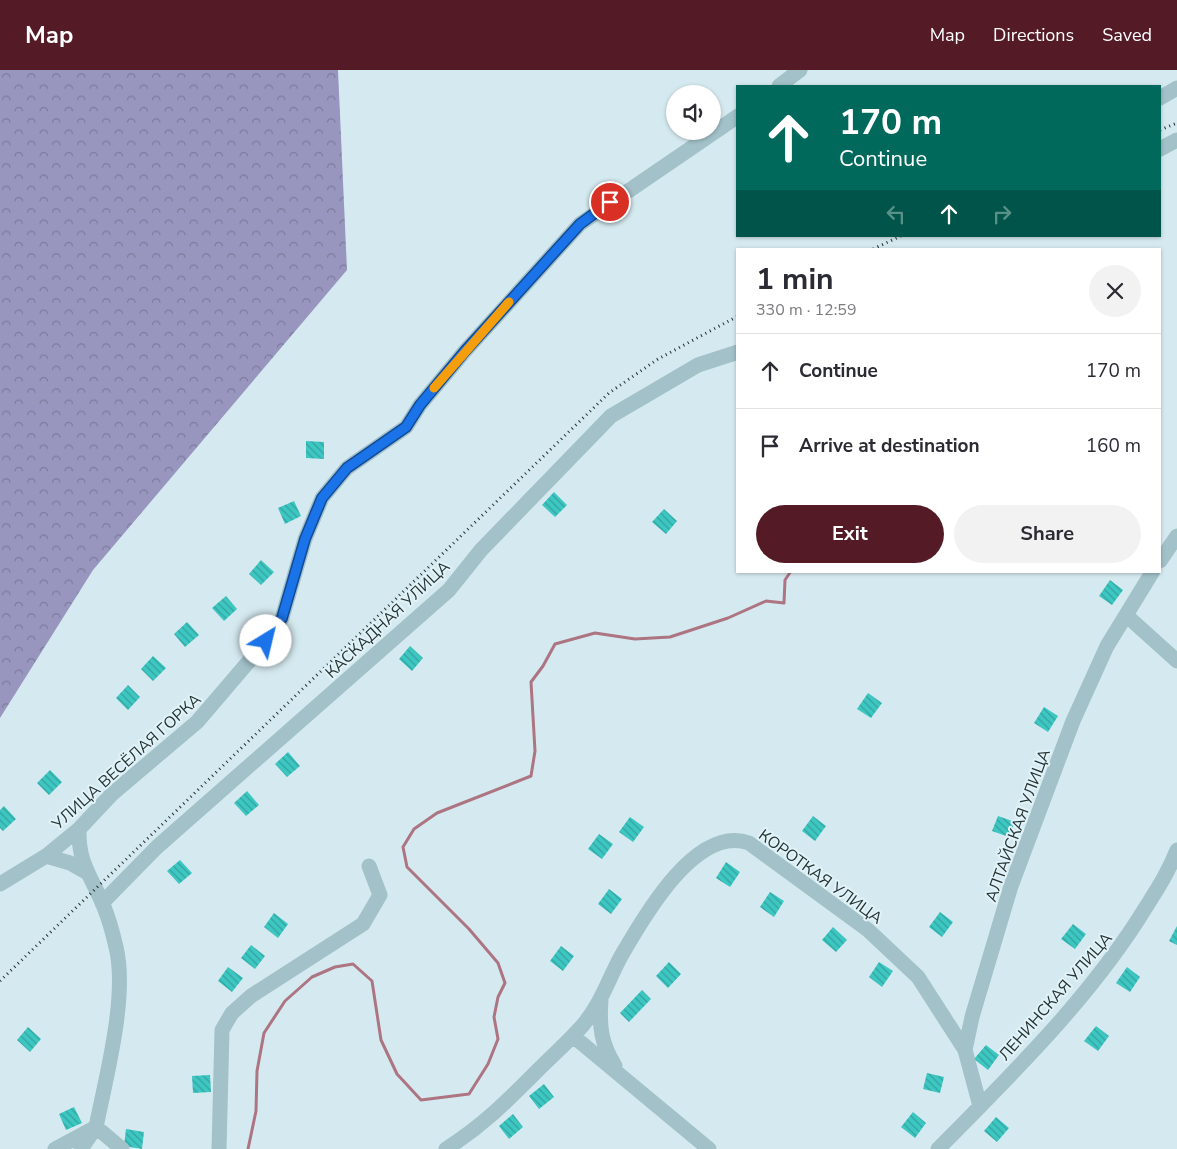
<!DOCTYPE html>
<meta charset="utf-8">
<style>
:root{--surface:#fff;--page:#f2f2f3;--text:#2b2b33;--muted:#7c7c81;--line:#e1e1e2;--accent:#541a26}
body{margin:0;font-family:"Nunito Sans",sans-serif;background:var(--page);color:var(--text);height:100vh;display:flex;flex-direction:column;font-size:19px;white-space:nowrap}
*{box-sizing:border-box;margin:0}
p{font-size:16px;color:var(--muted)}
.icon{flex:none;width:28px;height:28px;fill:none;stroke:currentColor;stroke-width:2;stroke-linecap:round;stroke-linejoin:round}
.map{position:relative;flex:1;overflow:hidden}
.drawer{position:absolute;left:736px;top:178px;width:425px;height:325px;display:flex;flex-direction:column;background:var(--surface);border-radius:0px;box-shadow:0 1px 4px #0004}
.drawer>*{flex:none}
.banner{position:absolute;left:736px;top:15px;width:425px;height:152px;border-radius:0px;box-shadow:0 1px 4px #0004;background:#00695c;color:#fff;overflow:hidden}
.tools{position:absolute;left:666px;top:15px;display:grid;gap:10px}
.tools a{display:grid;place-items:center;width:55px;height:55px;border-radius:50%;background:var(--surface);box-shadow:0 1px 4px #0004;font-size:25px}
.pin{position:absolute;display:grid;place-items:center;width:42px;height:42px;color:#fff;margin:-21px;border:2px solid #fff;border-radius:50%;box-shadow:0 1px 5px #0007}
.me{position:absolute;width:55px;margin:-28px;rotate:36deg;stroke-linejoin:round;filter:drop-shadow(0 0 4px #0008)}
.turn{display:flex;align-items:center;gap:18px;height:105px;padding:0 20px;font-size:22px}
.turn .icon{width:65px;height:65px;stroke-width:2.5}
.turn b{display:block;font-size:35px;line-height:42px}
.lanes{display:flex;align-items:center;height:48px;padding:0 20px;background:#0003;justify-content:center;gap:25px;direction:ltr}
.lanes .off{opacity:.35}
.round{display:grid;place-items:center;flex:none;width:52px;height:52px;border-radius:26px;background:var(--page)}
.headline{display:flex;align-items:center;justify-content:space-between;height:85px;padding:0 20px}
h1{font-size:30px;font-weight:700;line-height:38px}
.button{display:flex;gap:10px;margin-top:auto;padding:10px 20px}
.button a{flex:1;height:58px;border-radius:30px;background:var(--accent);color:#fff;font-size:20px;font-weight:700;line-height:58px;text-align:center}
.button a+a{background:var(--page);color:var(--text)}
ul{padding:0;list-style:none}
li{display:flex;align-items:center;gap:15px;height:75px;padding:0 20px;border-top:1px solid var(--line)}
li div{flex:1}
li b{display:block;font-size:19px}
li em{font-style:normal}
header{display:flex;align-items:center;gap:30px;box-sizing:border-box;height:70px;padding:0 25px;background:var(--accent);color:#fff}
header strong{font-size:24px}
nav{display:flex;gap:28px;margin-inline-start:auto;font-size:18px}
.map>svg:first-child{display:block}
.forest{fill:url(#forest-crowns)}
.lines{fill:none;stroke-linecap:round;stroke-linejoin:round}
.stream{stroke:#ad7482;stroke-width:3}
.building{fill:url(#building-back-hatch)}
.minor{stroke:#a2c1c8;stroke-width:15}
.rail{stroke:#243232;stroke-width:3;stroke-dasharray:1 4;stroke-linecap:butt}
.route-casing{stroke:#114b97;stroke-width:12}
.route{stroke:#1a73e8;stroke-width:9}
.slow{stroke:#f59e0b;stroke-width:9}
.labels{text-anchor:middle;stroke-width:4;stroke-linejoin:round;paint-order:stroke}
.street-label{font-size:16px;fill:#243232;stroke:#e1f3f9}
</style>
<header>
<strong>Map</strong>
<nav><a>Map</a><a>Directions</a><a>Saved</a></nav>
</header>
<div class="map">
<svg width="1177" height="1079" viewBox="0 0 1177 1079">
<defs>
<pattern id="forest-crowns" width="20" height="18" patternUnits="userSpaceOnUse" patternTransform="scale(1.25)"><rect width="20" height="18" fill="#9896bf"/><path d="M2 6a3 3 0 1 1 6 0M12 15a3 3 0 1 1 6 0" fill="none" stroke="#7c7b9c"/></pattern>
<pattern id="building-back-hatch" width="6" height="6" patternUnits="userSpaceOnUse" patternTransform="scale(1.25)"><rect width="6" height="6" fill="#3dc7c2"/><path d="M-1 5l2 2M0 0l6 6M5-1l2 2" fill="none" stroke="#33a29e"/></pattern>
</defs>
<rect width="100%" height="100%" fill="#d5eaf0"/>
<path class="forest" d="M0,0H338L347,200L93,500L0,648Z"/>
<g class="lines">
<path class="stream" d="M248,1079L256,1041L257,1001L264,963L285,931L312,907L335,897L353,894L372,911L381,970L397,1004L421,1030L469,1024L488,994L498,969L494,947L498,927L505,913L498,893L469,859L407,797L403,777L414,759L437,743L531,706L535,681L531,612L543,596L555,574L595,563L635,569L670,567L728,548L766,531L784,533L785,510L791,501"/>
</g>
<path class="building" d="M306,371L324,372V389L306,388Z
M554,422L567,435L555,447L542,435Z
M294,431L301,446L285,454L278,438Z
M664,439L677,451L666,464L652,452Z
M261,490L274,502L261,515L249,504Z
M1110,510L1123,520L1112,535L1099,526Z
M226,526L237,539L224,551L212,538Z
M187,552L199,565L185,577L174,564Z
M410,576L423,588L412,601L399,589Z
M153,586L166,598L153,611L141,599Z
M128,615L140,627L128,640L116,628Z
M868,623L882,633L871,648L857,639Z
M1044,637L1058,646L1048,662L1034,653Z
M288,682L300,696L287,707L275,694Z
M50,700L62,712L49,725L37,713Z
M247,721L259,735L246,746L234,733Z
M4,736L16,749L3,761L0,758V740Z
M813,746L826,756L815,771L802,761Z
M998,746L1015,752L1009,767L992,761Z
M630,747L644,757L633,772L619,762Z
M599,764L613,774L602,789L588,779Z
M180,790L192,803L179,814L167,801Z
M726,792L740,802L730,817L716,808Z
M609,819L622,829L611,844L598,834Z
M770,822L784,831L774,847L760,837Z
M940,842L953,852L942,867L929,857Z
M274,843L288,854L278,868L264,857Z
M1073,854L1086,864L1075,879L1061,869Z
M1177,856V875L1169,871Z
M833,857L847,870L836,882L822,870Z
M251,875L265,886L255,899L241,888Z
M561,876L574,886L563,901L550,891Z
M669,892L681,904L668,918L656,906Z
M879,892L893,901L882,917L869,907Z
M228,897L243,908L232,922L218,911Z
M1127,897L1140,907L1130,922L1116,913Z
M642,920L651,929L629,952L620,943Z
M1096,956L1109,966L1098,981L1084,971Z
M28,957L41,969L30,982L17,970Z
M986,975L999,985L988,1000L974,989Z
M927,1003L944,1007L940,1023L923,1019Z
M210,1005L211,1022L193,1023L192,1006Z
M544,1014L554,1027L539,1039L529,1026Z
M74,1037L82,1053L66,1060L59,1044Z
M913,1042L926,1053L915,1068L901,1057Z
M513,1044L523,1057L509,1069L499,1056Z
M996,1047L1009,1058L997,1072L984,1061Z
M126,1059L144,1062L142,1079L124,1076Z"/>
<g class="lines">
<path class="minor" d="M779,16L800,0
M1160,28L1177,18
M1160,79L1177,70
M1160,491L1177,466
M1127,546L1177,591
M46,786L70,793L86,802
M0,814L46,786L79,759L112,724L197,652L274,562L282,548L305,469L322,428L347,398L406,357L420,335L465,281L580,154L738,46
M102,833L157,777L449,520L481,480L611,346L698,295L738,282
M601,930C599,957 601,973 615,996
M573,966L709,1079
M980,1036L965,980L972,947L1011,816L1073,651L1107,576L1153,501
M55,1079L96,1057C106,1007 128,926 116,877C113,864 109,849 104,837C92,807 78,794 79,759
M81,1079L96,1057L122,1079
M219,1079L222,960L232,943L251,926L363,854L380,825L369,796
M446,1079C485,1054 508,1030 540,998C555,983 570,970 583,955C600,935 608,911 620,888C642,850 695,754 749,773L868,860L918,907L965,980
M938,1079C1012,1004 1091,927 1146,837C1158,818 1169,801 1177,780"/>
<path class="rail" d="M1160,60L1177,53
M873,179L901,166
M0,911L609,323L658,289L738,246"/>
</g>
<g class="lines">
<g class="route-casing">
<path id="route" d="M266,571L282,548L305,469L322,428L347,398L406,357L420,335L465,281L580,154L610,132"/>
</g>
<use href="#route" class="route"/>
<path class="slow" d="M434,318L509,232"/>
</g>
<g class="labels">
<g class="street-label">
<text transform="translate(387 549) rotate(-43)" y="6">КАСКАДНАЯ УЛИЦА</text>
<text transform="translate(126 691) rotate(-42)" y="6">УЛИЦА ВЕСЁЛАЯ ГОРКА</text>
<text transform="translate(1017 755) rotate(-70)" y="6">АЛТАЙСКАЯ УЛИЦА</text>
<text transform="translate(821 806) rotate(36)" y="6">КОРОТКАЯ УЛИЦА</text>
<text transform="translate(1055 926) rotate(-49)" y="6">ЛЕНИНСКАЯ УЛИЦА</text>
</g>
</g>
</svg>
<div class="tools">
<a><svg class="icon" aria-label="sound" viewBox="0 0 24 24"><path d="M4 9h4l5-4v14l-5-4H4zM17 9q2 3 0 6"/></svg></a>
</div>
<div class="pin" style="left:610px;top:132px;background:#d93025"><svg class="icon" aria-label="arrive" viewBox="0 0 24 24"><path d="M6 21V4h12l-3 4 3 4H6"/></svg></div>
<svg class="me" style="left:266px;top:571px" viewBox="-20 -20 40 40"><circle r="19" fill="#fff"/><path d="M0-13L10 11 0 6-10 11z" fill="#1a73e8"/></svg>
<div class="banner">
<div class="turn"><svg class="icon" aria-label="ahead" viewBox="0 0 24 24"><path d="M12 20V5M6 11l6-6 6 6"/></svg><div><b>170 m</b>Continue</div></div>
<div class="lanes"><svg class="icon off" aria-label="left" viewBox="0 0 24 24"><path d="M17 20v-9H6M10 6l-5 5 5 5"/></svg><svg class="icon" aria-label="ahead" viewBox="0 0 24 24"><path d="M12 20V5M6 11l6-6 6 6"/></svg><svg class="icon off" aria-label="right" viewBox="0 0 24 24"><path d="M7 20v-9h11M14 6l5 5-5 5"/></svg></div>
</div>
<section class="drawer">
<div class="headline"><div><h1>1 min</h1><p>330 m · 12:59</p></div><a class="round"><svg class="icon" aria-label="close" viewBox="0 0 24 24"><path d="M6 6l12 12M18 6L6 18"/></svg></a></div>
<ul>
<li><svg class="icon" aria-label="ahead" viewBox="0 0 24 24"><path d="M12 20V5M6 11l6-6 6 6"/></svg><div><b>Continue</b></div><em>170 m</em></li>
<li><svg class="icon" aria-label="arrive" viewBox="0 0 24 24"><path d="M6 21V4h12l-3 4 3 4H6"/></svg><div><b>Arrive at destination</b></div><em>160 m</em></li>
</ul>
<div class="button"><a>Exit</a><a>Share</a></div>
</section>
</div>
